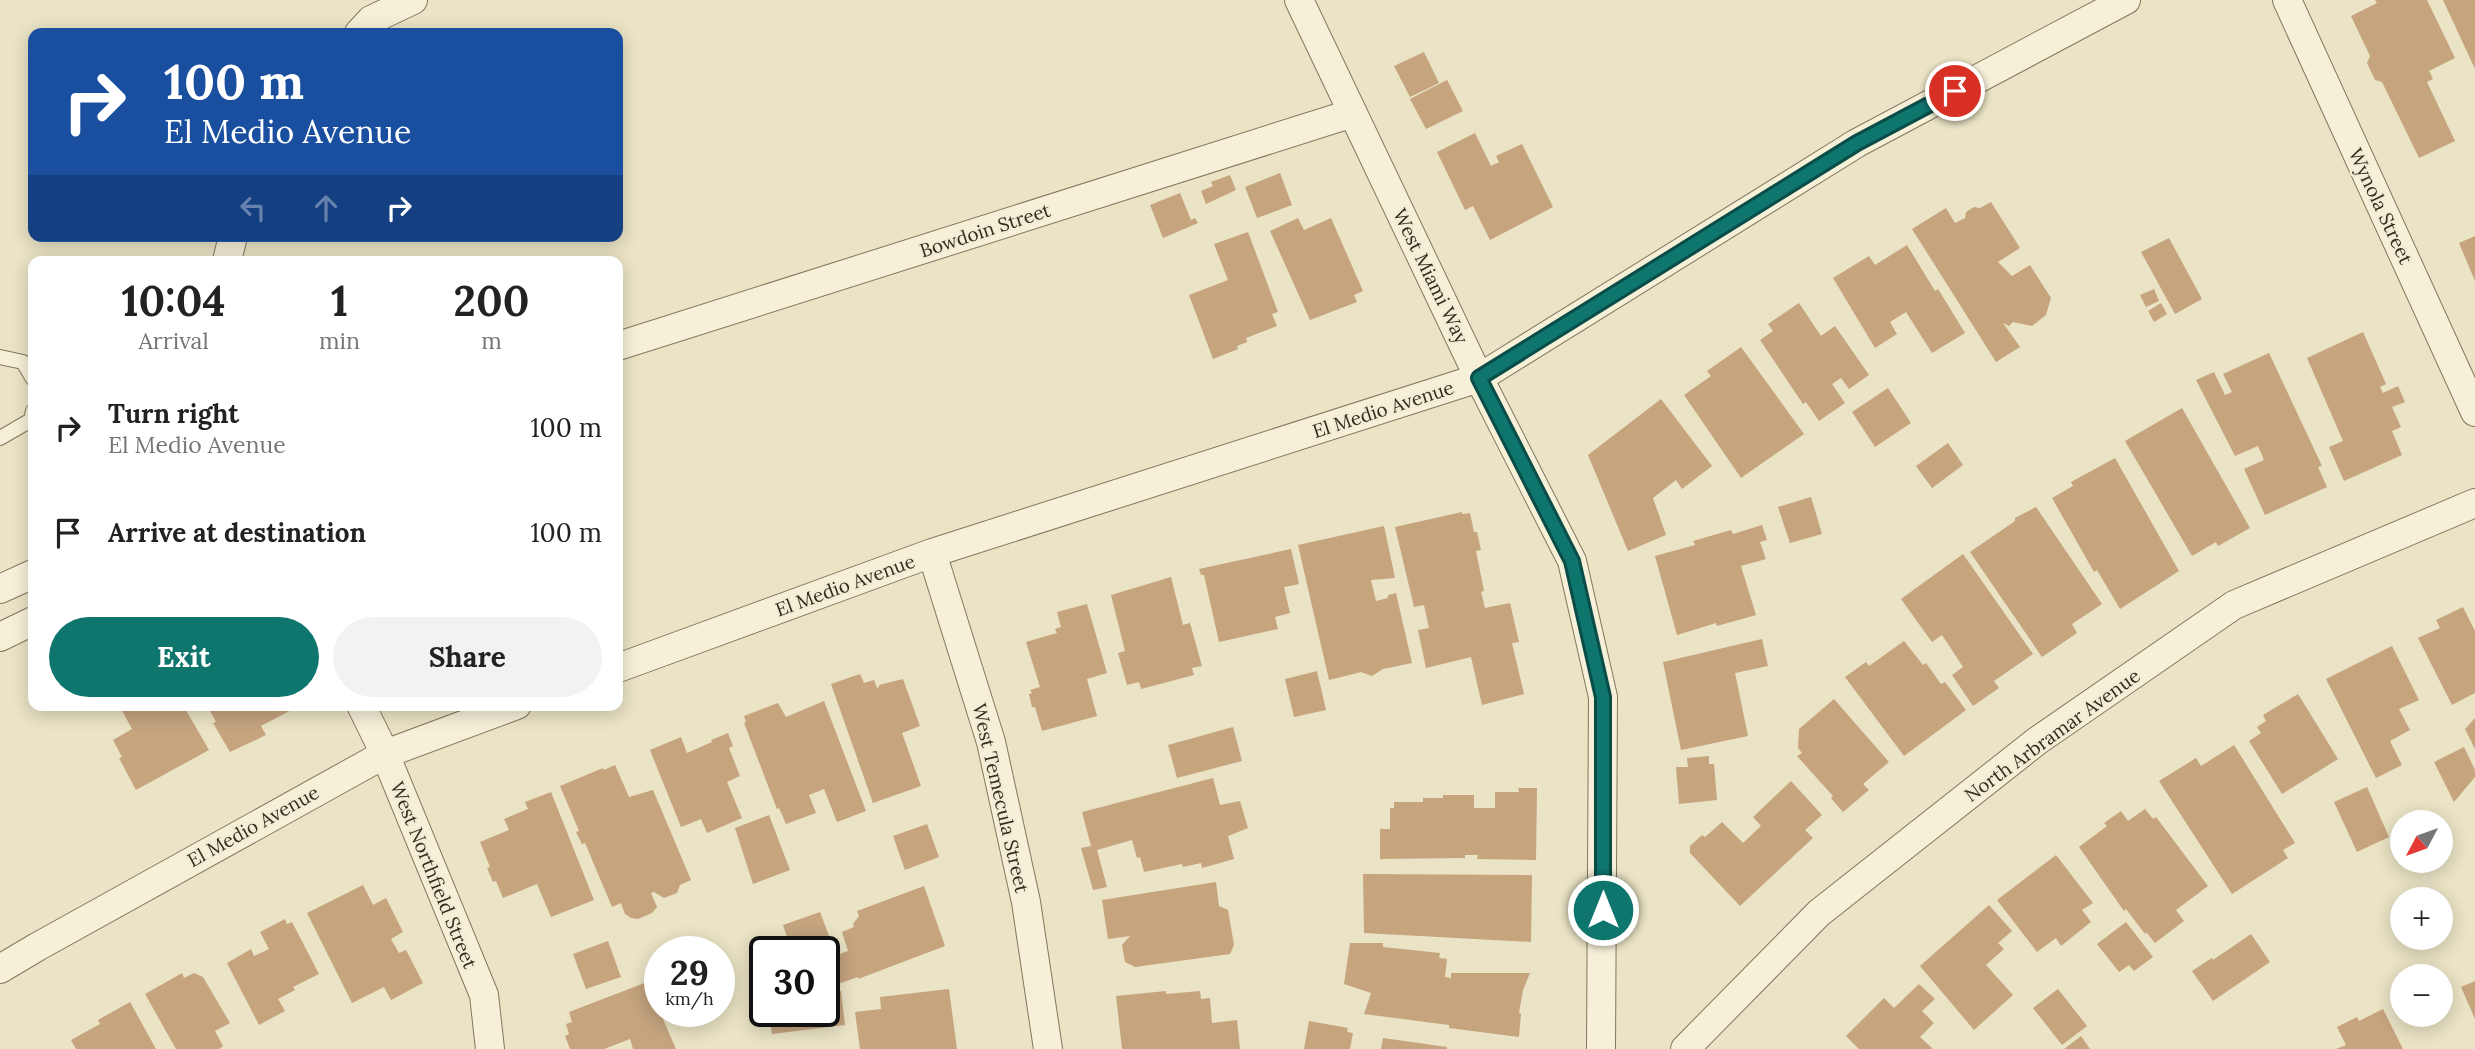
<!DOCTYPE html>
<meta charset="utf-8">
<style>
:root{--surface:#fff;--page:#f2f2f2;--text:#222;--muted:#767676;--accent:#0f766e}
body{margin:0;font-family:Lora,serif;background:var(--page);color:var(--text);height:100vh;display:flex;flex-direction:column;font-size:26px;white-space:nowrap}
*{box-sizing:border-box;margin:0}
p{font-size:23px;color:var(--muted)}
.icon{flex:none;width:38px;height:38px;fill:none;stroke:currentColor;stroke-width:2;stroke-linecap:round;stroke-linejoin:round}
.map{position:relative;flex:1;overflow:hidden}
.details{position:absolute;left:28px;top:256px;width:595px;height:455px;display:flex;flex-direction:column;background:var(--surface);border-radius:14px;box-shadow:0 4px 18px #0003}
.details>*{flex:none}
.hud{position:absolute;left:28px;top:28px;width:595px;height:214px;border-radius:14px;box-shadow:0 4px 18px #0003;background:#1a4fa0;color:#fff;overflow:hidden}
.needle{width:46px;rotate:229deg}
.controls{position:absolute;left:2390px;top:810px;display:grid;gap:14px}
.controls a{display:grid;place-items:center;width:63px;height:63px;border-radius:50%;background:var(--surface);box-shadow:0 4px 18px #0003;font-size:35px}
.speed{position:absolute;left:644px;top:936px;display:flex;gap:14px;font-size:35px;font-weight:700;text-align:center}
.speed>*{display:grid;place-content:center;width:91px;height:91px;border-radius:50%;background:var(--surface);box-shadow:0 4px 18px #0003;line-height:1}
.speed small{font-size:18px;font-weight:400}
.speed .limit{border:4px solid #111;border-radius:10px;background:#fff;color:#111}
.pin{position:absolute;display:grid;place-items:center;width:60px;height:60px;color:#fff;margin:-30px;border:4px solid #fff;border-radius:50%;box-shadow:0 2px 7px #0007}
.me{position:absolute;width:77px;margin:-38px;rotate:0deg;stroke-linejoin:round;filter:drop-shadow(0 0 5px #0008)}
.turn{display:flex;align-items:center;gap:24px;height:147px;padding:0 21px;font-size:32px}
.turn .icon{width:91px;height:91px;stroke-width:2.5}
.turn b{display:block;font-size:49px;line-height:60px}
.lanes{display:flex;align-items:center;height:66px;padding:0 21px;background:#0003;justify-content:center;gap:35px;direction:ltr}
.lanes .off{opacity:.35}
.eta{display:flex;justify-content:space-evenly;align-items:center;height:119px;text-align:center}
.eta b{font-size:42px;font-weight:800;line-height:49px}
.cta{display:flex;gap:14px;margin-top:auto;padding:14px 21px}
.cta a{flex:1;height:80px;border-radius:42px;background:var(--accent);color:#fff;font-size:28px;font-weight:800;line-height:80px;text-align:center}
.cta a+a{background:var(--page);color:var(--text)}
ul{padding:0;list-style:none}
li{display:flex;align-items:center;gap:21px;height:105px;padding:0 21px}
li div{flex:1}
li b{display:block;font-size:26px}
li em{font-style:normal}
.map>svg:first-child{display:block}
.building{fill:#c5a47e}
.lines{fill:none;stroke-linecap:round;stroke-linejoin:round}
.lane-casing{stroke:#84765d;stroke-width:16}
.street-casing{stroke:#84765d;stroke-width:30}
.lane{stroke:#f6f0d8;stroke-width:14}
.street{stroke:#f6f0d8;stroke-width:28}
.route-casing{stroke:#0a4d48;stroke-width:18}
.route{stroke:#0f766e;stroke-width:12}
.labels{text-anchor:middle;stroke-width:5;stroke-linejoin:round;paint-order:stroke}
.street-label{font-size:19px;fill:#352c1f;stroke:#f2edd4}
</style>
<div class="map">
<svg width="2475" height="1049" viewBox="0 0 2475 1049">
<rect width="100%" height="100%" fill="#eae3c5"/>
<path class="building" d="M2375,0H2427L2455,58L2429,71L2433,79L2427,82L2455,141L2419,158L2382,82L2375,80L2367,63L2370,56L2351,16L2377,3Z
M2443,0H2475V69Z
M1424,52L1439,83L1410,97L1394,66Z
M1447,80L1463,111L1426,129L1410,99Z
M1475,133L1491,166L1499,162L1496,156L1522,144L1553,207L1490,240L1473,206L1465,210L1437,152Z
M1280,173L1292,205L1257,218L1245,187Z
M1230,175L1236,190L1206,204L1201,191L1213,186L1211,182Z
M1180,193L1191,220L1195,218L1198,223L1163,238L1150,205Z
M1991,202L2020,248L1998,262L2012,276L2030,265L2051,298L2046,315L2032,326L2013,322L2009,326L2003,323L2020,347L1996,362L1912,229L1946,208L1955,223L1965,218L1966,212L1974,207L1980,208Z
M1298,218L1304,230L1331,218L1363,291L1354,295L1357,302L1310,320L1270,231Z
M1248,232L1278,312L1272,314L1277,326L1246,338L1247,342L1237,346L1238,349L1213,359L1189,295L1228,280L1214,244Z
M2475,236V281L2459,243Z
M2169,238L2202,299L2175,314L2141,252Z
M1907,245L1935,291L1938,289L1965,333L1932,353L1906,312L1890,322L1897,334L1875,348L1833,278L1869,256L1875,265Z
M2154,289L2159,301L2146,307L2140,295Z
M1799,303L1821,336L1835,326L1869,375L1849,389L1841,378L1832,384L1845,403L1819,421L1806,402L1803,404L1760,340L1773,331L1768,324Z
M2161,303L2167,314L2154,322L2148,311Z
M2363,332L2386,384L2380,387L2383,393L2398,386L2405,402L2392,407L2401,427L2392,431L2402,455L2344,481L2329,447L2343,441L2307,358Z
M1741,347L1804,434L1741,478L1684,395L1711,376L1707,371Z
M2269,353L2322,466L2318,467L2327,487L2265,515L2244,469L2264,460L2258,446L2235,456L2196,380L2214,372L2225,395L2232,392L2223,374Z
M1888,388L1911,423L1875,447L1852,412Z
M1661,399L1712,466L1682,489L1676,480L1653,498L1666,535L1628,551L1588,455Z
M2182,408L2250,528L2218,546L2216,542L2192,556L2125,441Z
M1948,443L1963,465L1932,488L1916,466Z
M2115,458L2179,571L2120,609L2097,570L2094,572L2052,498L2073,486L2071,482Z
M1811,497L1822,534L1790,543L1778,507Z
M2036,507L2102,604L2072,624L2077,633L2042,657L1970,552L2015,521V518Z
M1462,512V514L1470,513L1474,532H1477L1481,550L1476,551L1484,591L1481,592L1485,608L1510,603L1519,642L1512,643L1524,694L1482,705L1471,657L1426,668L1418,630L1429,628L1424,605L1414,607L1395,527Z
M1762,525L1767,540L1760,542L1766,559L1741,566L1756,615L1717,626L1716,623L1677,635L1655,556L1695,545L1693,541L1731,530L1733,534Z
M1384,526L1395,578L1371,580L1376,601L1388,598V595L1396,593L1412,663L1383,669L1372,676L1361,672L1329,680L1298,545Z
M1291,549L1299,584L1284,587L1290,613L1275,617L1278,629L1219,642L1204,575H1201L1199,569Z
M1963,554L2033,654L1994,681L1999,688L1973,706L1952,675L1963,667L1942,635L1932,642L1901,599Z
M1171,577L1183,625L1190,623L1202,666L1192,668L1194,675L1141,689L1139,682L1127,685L1118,653L1125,651L1111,595Z
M1087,604L1107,673L1087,679L1097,716L1042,731L1035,707H1032L1029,694L1032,693L1030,690L1040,687L1026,642L1057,633L1055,629L1061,627L1057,612Z
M2463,607L2475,631V693L2452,705L2418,638L2440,628L2436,620Z
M1762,639L1768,666L1735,673L1748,736L1681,750L1663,662Z
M1904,641L1923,665L1926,663L1941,684L1945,682L1966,710L1904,756L1845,677L1866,662L1869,666Z
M2392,646L2419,700L2399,709L2410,730L2390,741L2402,765L2376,778L2326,679Z
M1317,671L1326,710L1294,717L1285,679Z
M860,674L864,683L874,680L877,688L879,687V685L903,679L920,726L902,733L921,786L873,803L831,684Z
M2298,694L2338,759L2282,794L2249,741L2261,733L2257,727L2266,721L2263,715Z
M1834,699L1889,762L1863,784L1869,790L1843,812L1831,798L1833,796L1797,756L1802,753L1798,748L1799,729Z
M824,701L866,811L837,822L824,789L809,795L816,813L786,824L779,808L777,809L744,723L746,722L744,716L778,703L786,717Z
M119,705H183L209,750L136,790L119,758L122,757L113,740L132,729Z
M207,705H301L261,726L266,735L230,752L213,723L216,722Z
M2475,718V749L2465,729Z
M1233,727L1242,761L1177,778L1168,745Z
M728,733L733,746L729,748L740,776L727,782L742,818L707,833L701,819L681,827L650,750L681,737L687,753L712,742L711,740Z
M2234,745L2295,843L2283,850L2288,858L2232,894L2159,781L2196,758L2201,766Z
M2464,747L2475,770V777L2454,802L2434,762Z
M1709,756V764H1714L1717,800L1679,804L1676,767H1688L1687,758Z
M615,765L629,797L653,790L691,880L680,885L677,893L664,898L654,892L651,893L657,907L652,913L638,919L631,918L625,914L621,903L612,907L585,843L582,844L576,832L579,831L560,786L603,768L604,770Z
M1213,778L1220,805L1240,801L1248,828L1228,836L1234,859L1202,868L1201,863L1183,867L1182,864L1144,872L1140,857L1137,858L1132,840L1097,850L1107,887L1093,890L1081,848L1091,846L1082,812Z
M1791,781L1822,815L1805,830L1813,838L1740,906L1690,853V846L1702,835L1705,837L1722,822L1743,843L1761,826L1753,817Z
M2367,787L2389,837L2357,852L2334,802Z
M1518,788H1537L1536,860L1477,859L1478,855H1465V858L1380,859V829H1390V808H1394V802H1423V798H1443V795H1474V808H1495V792H1519Z
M551,792L594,900L551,917L537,884L503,898L496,881L493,882L487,868L490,867L480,842L509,830L504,819L528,809L525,802Z
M2145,809L2153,819L2156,817L2208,886L2176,910L2184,921L2155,943L2146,932L2145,934L2126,909L2124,911L2079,847L2107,826L2104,823L2121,811L2128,821Z
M769,815L790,870L753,884L735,828Z
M927,824L939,857L905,870L893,836Z
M2056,855L2093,903L2082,910L2091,922L2061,946L2056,938L2037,952L1997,900Z
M1363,874L1532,875L1531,942L1364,933Z
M1216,882L1219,906L1228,910L1234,945L1230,954L1135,967L1125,962L1122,945L1130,936L1108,939L1102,900Z
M363,885L373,905L386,898L403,932L391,939L399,953L406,950L423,983L391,1000L384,987L352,1003L307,913Z
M924,886L945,946L858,979V977L835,985L826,959L848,951L842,932L854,927L853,924L859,916L857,911Z
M1989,905L2012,931L1998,943L2004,949L1986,965L2013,995L1974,1030L1920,966Z
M820,912L832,944L810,952H792L783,925Z
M285,919L287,924L292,922L319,974L293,987L295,990L278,999L285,1011L259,1025L227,963L251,949L254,956L269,949L260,932Z
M2126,922L2153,957L2134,971L2129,965L2119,972L2097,944Z
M2251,934L2270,962L2213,1001L2192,971L2212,958L2213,960Z
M608,941L621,977L586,989L573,954Z
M1350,943H1383V947L1440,953L1439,958L1447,959L1445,977L1451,978V973H1530L1523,990L1519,1013L1521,1014L1519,1037L1449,1028V1025L1364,1014L1371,993L1344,984Z
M182,973L184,978L194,973L203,977L230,1023L215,1031L223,1046L219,1049H176L145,994Z
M660,977V1012L676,1049H633L630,1039L604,1049H570L565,1036L569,1034L566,1024L572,1022L569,1012Z
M2475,981V1019L2461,987Z
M1919,984L1935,999L1922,1011L1934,1023L1920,1037L1933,1049H1859L1846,1036L1884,998L1894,1008Z
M949,989L957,1049H860L855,1012L881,1009L880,997Z
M2058,989L2087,1026L2062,1045L2033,1008Z
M841,991L845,1025L772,1034L769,1012H824V993Z
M1166,991V994L1200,991L1201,999L1210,998L1212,1023L1237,1020L1240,1049H1122L1116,996Z
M130,1002L156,1049H76L71,1040L100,1024L98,1020Z
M2383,1009L2403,1049H2336L2346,1045L2337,1027L2357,1017L2359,1021Z
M1309,1021L1348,1028L1347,1032L1353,1033L1350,1049H1304Z
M2081,1036L2090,1049H2064Z
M1383,1038L1447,1047V1049H1381Z"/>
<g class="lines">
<g class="lane-casing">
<path id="lane" d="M0,357L23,362L33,379
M0,438L31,420L33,411"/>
</g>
<g class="street-casing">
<path id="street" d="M1299,0L1479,378L1572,561L1603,697L1601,1049
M2287,0L2475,412
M359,33L371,20L413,0
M227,261L233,236
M618,346L1353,113
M932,553L991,742L1026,902L1048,1049
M0,589L33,574
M0,637L33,621
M618,668L932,553L1479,378L1857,143L2126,0
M361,705L385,754L484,995L490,1049
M0,969L37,947L385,754L517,705
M1685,1049L1819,913L2037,741L2234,605L2475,503"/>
</g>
<use href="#lane" class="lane"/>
<use href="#street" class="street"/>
</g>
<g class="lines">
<g class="route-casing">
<path id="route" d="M1603,910V697L1572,561L1479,378L1857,143L1955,91"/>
</g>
<use href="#route" class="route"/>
</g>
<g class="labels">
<g class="street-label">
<text transform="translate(2381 206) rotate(65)" y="7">Wynola Street</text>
<text transform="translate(985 230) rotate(-18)" y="7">Bowdoin Street</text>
<text transform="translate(1431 276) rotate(64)" y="7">West Miami Way</text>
<text transform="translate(1383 409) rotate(-18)" y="7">El Medio Avenue</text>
<text transform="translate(845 585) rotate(-20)" y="7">El Medio Avenue</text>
<text transform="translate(2052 735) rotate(-36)" y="7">North Arbramar Avenue</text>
<text transform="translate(1001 798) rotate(77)" y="7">West Temecula Street</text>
<text transform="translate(253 826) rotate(-29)" y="7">El Medio Avenue</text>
<text transform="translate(434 875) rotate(68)" y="7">West Northfield Street</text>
</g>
</g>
</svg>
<div class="controls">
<a><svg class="needle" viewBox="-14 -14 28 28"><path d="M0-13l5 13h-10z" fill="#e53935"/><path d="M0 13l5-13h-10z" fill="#767676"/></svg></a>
<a>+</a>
<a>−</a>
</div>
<div class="speed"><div>29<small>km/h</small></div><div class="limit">30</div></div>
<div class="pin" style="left:1955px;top:91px;background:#d93025"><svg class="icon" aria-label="arrive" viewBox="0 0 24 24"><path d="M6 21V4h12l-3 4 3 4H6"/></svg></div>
<svg class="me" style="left:1603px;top:910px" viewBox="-20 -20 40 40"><circle r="17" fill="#0f766e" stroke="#fff" stroke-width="3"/><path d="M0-11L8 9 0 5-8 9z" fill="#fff"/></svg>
<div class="hud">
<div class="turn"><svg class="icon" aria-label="right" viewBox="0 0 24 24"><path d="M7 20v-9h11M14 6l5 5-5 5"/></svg><div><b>100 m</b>El Medio Avenue</div></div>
<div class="lanes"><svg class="icon off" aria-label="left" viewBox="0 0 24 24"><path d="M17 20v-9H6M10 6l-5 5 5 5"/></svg><svg class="icon off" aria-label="ahead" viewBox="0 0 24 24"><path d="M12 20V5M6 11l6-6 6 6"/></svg><svg class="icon" aria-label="right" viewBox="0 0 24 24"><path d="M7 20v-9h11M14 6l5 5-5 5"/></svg></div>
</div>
<section class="details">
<div class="eta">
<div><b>10:04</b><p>Arrival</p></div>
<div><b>1</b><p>min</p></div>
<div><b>200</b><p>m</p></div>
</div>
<ul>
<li><svg class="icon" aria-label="right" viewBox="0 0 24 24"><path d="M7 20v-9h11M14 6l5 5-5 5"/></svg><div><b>Turn right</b><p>El Medio Avenue</p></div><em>100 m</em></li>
<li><svg class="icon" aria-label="arrive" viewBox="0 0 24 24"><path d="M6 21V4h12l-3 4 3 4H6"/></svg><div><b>Arrive at destination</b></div><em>100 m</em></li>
</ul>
<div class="cta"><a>Exit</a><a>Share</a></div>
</section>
</div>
